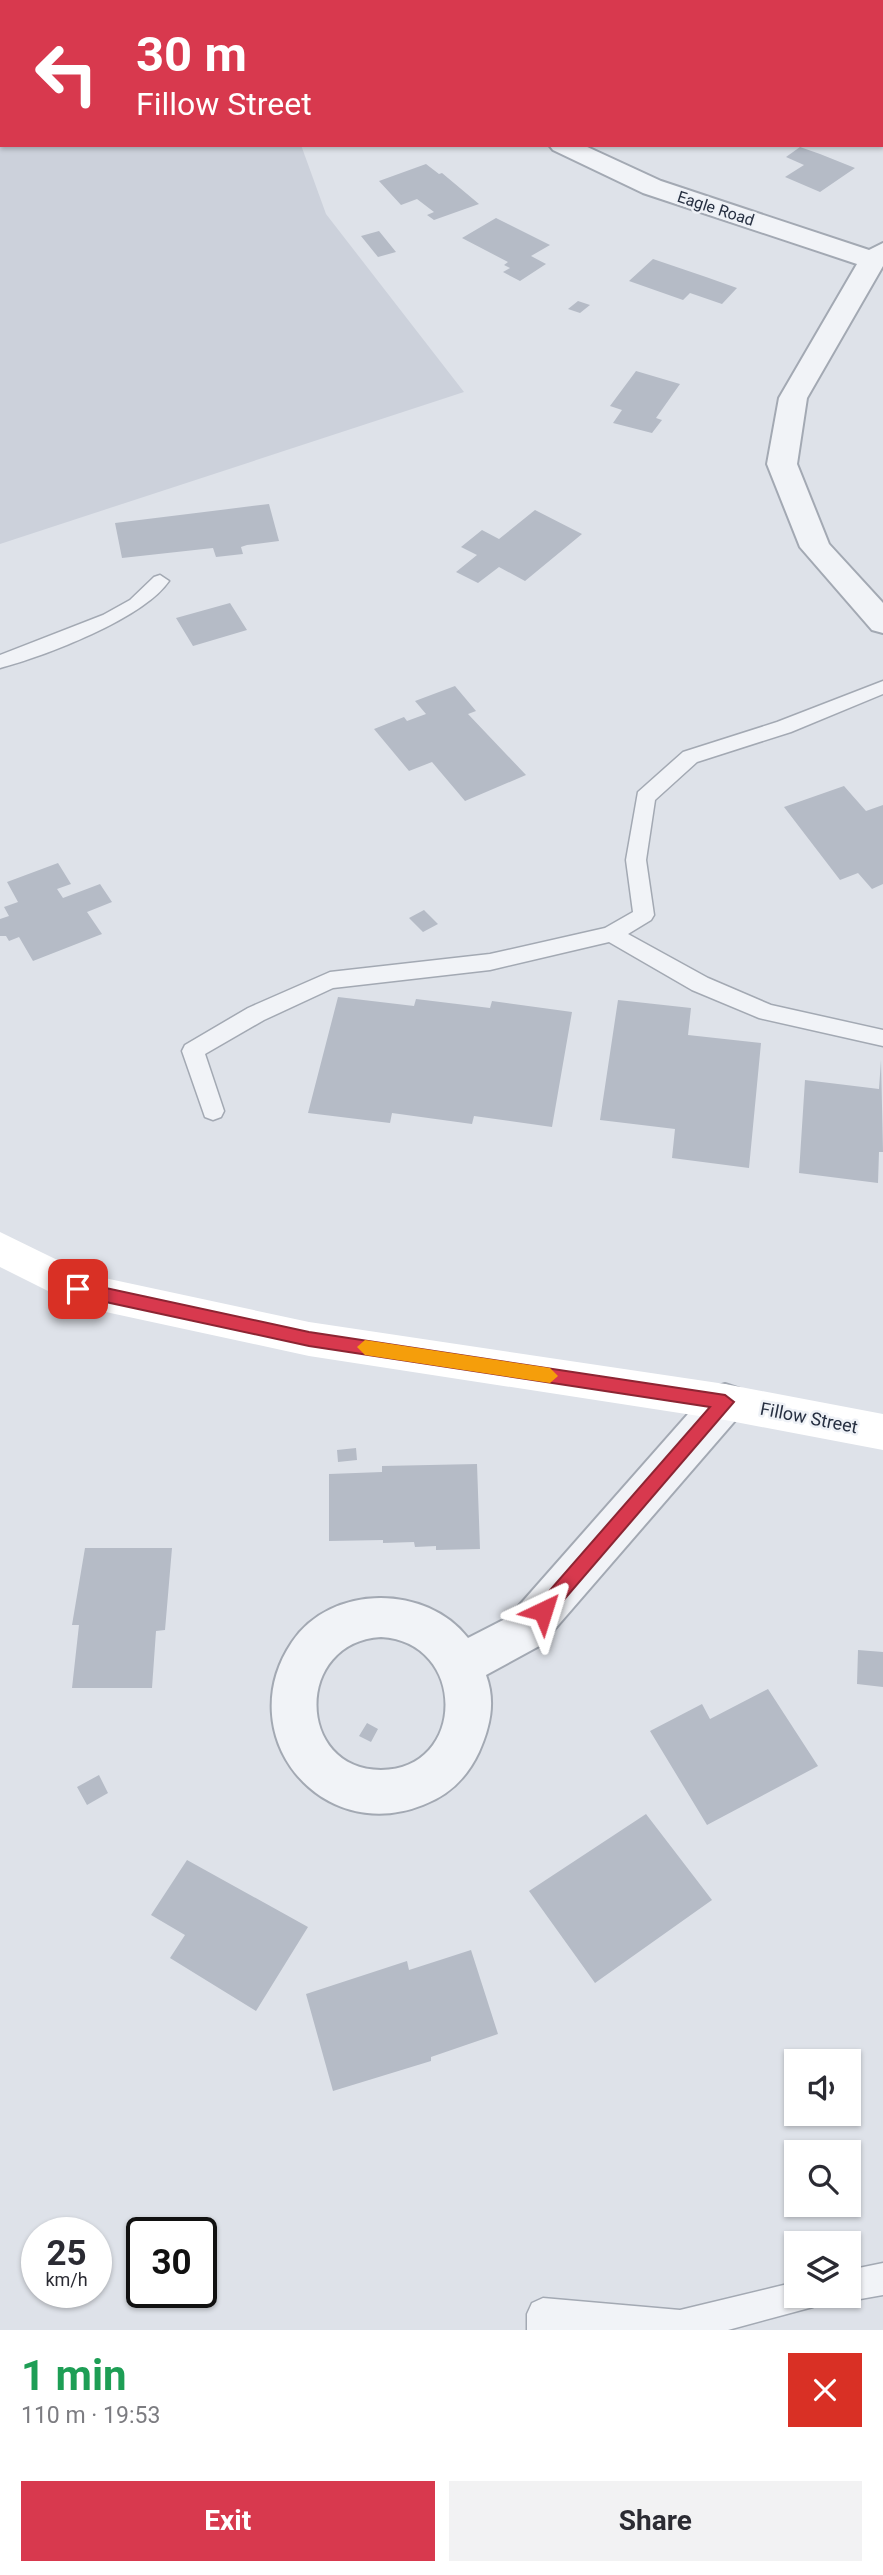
<!DOCTYPE html>
<meta charset="utf-8">
<style>
:root{--surface:#fff;--page:#f2f2f3;--text:#2b2b33;--muted:#7c7c81;--accent:#d8394e}
body{margin:0;font-family:Roboto,sans-serif;background:var(--page);color:var(--text);height:100vh;display:flex;flex-direction:column;font-size:26px;white-space:nowrap}
*{box-sizing:border-box;margin:0}
p{font-size:23px;color:var(--muted)}
.icon{flex:none;width:38px;height:38px;fill:none;stroke:currentColor;stroke-width:2;stroke-linecap:round;stroke-linejoin:round}
.map{position:relative;height:2330px;overflow:hidden}
.side{display:flex;flex-direction:column;background:var(--surface);flex:1}
.side>*{flex:none}
.hud{position:absolute;left:0px;top:0px;width:884px;height:147px;box-shadow:0 2px 5px #0004;background:#d8394e;color:#fff;overflow:hidden}
.fabs{position:absolute;left:784px;top:2049px;display:grid;gap:14px}
.fabs a{display:grid;place-items:center;width:77px;height:77px;border-radius:0px;background:var(--surface);box-shadow:0 2px 5px #0004;font-size:35px}
.speed{position:absolute;left:21px;top:2217px;display:flex;gap:14px;font-size:35px;font-weight:700;text-align:center}
.speed>*{display:grid;place-content:center;width:91px;height:91px;border-radius:50%;background:var(--surface);box-shadow:0 2px 5px #0004;line-height:1}
.speed small{font-size:18px;font-weight:400}
.speed .limit{border:4px solid #111;border-radius:10px;background:#fff;color:#111}
.pin{position:absolute;display:grid;place-items:center;width:60px;height:60px;color:#fff;margin:-30px;border-radius:14px;box-shadow:0 4px 10px #0006}
.me{position:absolute;width:77px;margin:-38px;rotate:41deg;stroke-linejoin:round;filter:drop-shadow(0 0 5px #0008)}
.turn{display:flex;align-items:center;gap:24px;height:147px;padding:0 21px;font-size:32px}
.turn .icon{width:91px;height:91px;stroke-width:2.5}
.turn b{display:block;font-size:49px;line-height:60px}
.round{display:grid;place-items:center;flex:none;width:74px;height:74px;border-radius:0px;background:var(--page)}
.summary{display:flex;align-items:center;justify-content:space-between;height:119px;padding:0 21px}
h1{font-size:42px;font-weight:700;line-height:52px;color:#1e9e55}
.cta{display:flex;gap:14px;margin-top:auto;padding:14px 21px}
.cta a{flex:1;height:80px;border-radius:0px;background:var(--accent);color:#fff;font-size:28px;font-weight:700;line-height:80px;text-align:center}
.cta a+a{background:var(--page);color:var(--text)}
.map>svg:first-child{display:block}
.built{fill:#ccd1db}
.building{fill:#b5bbc6}
.lines{fill:none;stroke-linecap:round;stroke-linejoin:round}
.lane-casing{stroke:#a3a9b3;stroke-width:3}
.street-casing{stroke:#a3a9b3;stroke-width:4}
.lane{fill:#f1f3f7;fill-rule:evenodd}
.street{fill:#f1f3f7;fill-rule:evenodd}
.secondary{fill:#fff;fill-rule:evenodd}
.route{fill:#d8394e;stroke:#8c2533;stroke-width:2}
.slow{fill:#f59e0b}
.labels{text-anchor:middle;stroke-width:5;stroke-linejoin:round;paint-order:stroke}
.far-street-label{font-size:16px;fill:#262f41;stroke:#eef1f6}
.street-label{font-size:18px;fill:#262f41;stroke:#eef1f6}
</style>
<div class="map">
<svg width="883" height="2330" viewBox="0 0 883 2330">
<rect width="100%" height="100%" fill="#dee2e9"/>
<path class="built" d="M0,0L417,2H2V145H301L326,214L464,392L0,544Z"/>
<path class="building" d="M800,147L820,154L855,168L820,192L785,177L804,165L786,157Z
M426,164L439,174L442,173L479,204L434,220L427,215L434,212L417,199L401,205L379,181Z
M496,218L550,245L531,256L546,264L520,281L503,272L510,268L504,265L508,262L462,238Z
M379,231L396,252L378,257L361,236Z
M653,259L706,277L737,288L722,304L690,293L683,300L629,281Z
M578,301L590,305L580,313L568,309Z
M636,371L680,384L656,418L662,420L652,433L613,423L622,410L610,406Z
M269,504L279,541L247,545L241,547L243,554L216,557L213,548L122,558L115,523Z
M535,510L582,534L525,581L499,567L478,583L456,572L477,555L461,547L482,530L499,539Z
M230,603L247,630L193,646L176,618Z
M455,686L476,711L468,714L526,775L465,801L432,762L409,771L374,729L404,717L407,721L426,714L415,701Z
M844,786L866,811L883,805V884L872,889L858,873L840,880L784,807Z
M58,863L71,884L57,889L63,898L100,884L112,902L87,912L102,934L33,961L19,937L9,941L6,936H0V919L9,916L4,907L18,902L7,882Z
M424,910L438,924L423,932L409,918Z
M338,997L414,1006L416,999L490,1008L492,1001L572,1012L552,1127L474,1116L472,1124L392,1113L390,1123L308,1113Z
M618,1000L691,1008L688,1035L761,1043L749,1168L672,1158L675,1129L600,1120Z
M881,1060L883,1152H879L878,1183L799,1173L805,1080L879,1089Z
M356,1448L357,1460L338,1462L337,1450Z
M477,1464L480,1549L436,1550V1546L415,1547L414,1542L383,1543V1540L329,1541V1474L382,1472V1466Z
M85,1548H172L165,1630L156,1631L152,1688H72L79,1625H72Z
M858,1650L883,1652V1687L857,1684Z
M768,1689L818,1766L707,1825L650,1731L702,1704L710,1719Z
M367,1723L378,1729L371,1742L359,1736Z
M99,1775L108,1793L87,1805L77,1787Z
M646,1814L712,1900L595,1983L529,1891Z
M187,1860L308,1927L256,2011L170,1958L185,1935L151,1915Z
M471,1950L498,2034L431,2057V2061L333,2091L306,1994L407,1961L409,1970Z"/>
<g class="lines">
<g class="lane-casing">
<path id="lane" d="M160,575L169,581C143,619 45,656 0,668V655L103,615L130,600L154,577Z
M883,681V694L791,732L697,762L655,800L646,860L654,915L651,920L628,934L708,978L771,1005L883,1030V1046L759,1018L692,990L609,942L490,970L333,988L264,1020L205,1054L224,1111L221,1117L213,1120L205,1117L182,1051L185,1045L248,1008L330,972L490,954L605,928L633,912L626,860L638,792L683,752L777,722Z
M883,2263V2295L849,2301L838,2296H849V2270Z
M796,2282V2296H818L813,2307L728,2330H527V2314L532,2303L543,2298L680,2310Z"/>
</g>
<g class="street-casing">
<path id="street" d="M469,0H493L468,2Z
M549,145H583L661,181L869,250L883,243V266L807,398L797,464L829,544L883,603V633L872,630L800,547L767,464L779,398L857,264L643,193L553,150Z
M725,1384L740,1389L746,1402L740,1415L541,1645L486,1675C496,1702 490,1727 479,1752C467,1778 449,1795 423,1805C320,1846 230,1734 292,1642C331,1584 426,1584 468,1638L509,1617L710,1389ZM381,1637C468,1642 466,1770 381,1770C296,1770 294,1642 381,1637Z"/>
</g>
<use href="#lane" class="lane"/>
<use href="#street" class="street"/>
<path class="secondary" d="M0,1232L86,1274L309,1322L725,1384L883,1414V1450L725,1420L309,1356L78,1306L0,1267Z"/>
</g>
<path class="route" d="M78,1282L309,1332L725,1395L734,1402L550,1616L543,1619L537,1616L534,1611L537,1605L710,1407L309,1346L78,1296L70,1289Z"/>
<path class="slow" d="M365,1340L550,1368L558,1376L550,1383L365,1355L357,1347Z"/>
<g class="labels">
<g class="far-street-label">
<text transform="translate(716 208) rotate(18)" y="6">Eagle Road</text>
</g>
<g class="street-label">
<text transform="translate(809 1418) rotate(11)" y="6">Fillow Street</text>
</g>
</g>
</svg>
<div class="fabs">
<a><svg class="icon" aria-label="sound" viewBox="0 0 24 24"><path d="M4 9h4l5-4v14l-5-4H4zM17 9q2 3 0 6"/></svg></a>
<a><svg class="icon" aria-label="search" viewBox="0 0 24 24"><circle cx="10" cy="10" r="6"/><path d="M15 15l6 6"/></svg></a>
<a><svg class="icon" aria-label="layers" viewBox="0 0 24 24"><path d="M12 4l9 5-9 5-9-5zM3 14l9 5 9-5"/></svg></a>
</div>
<div class="speed"><div>25<small>km/h</small></div><div class="limit">30</div></div>
<div class="pin" style="left:78px;top:1289px;background:#d93025"><svg class="icon" aria-label="arrive" viewBox="0 0 24 24"><path d="M6 21V4h12l-3 4 3 4H6"/></svg></div>
<svg class="me" style="left:543px;top:1611px" viewBox="-20 -20 40 40"><path d="M0-17L14 15 0 8-14 15z" fill="#d8394e" stroke="#fff" stroke-width="4"/></svg>
<div class="hud">
<div class="turn"><svg class="icon" aria-label="left" viewBox="0 0 24 24"><path d="M17 20v-9H6M10 6l-5 5 5 5"/></svg><div><b>30 m</b>Fillow Street</div></div>
</div>
</div>
<section class="side">
<div class="summary"><div><h1>1 min</h1><p>110 m · 19:53</p></div><a class="round" style="background:#d93025;color:#fff"><svg class="icon" aria-label="close" viewBox="0 0 24 24"><path d="M6 6l12 12M18 6L6 18"/></svg></a></div>
<div class="cta"><a>Exit</a><a>Share</a></div>
</section>
